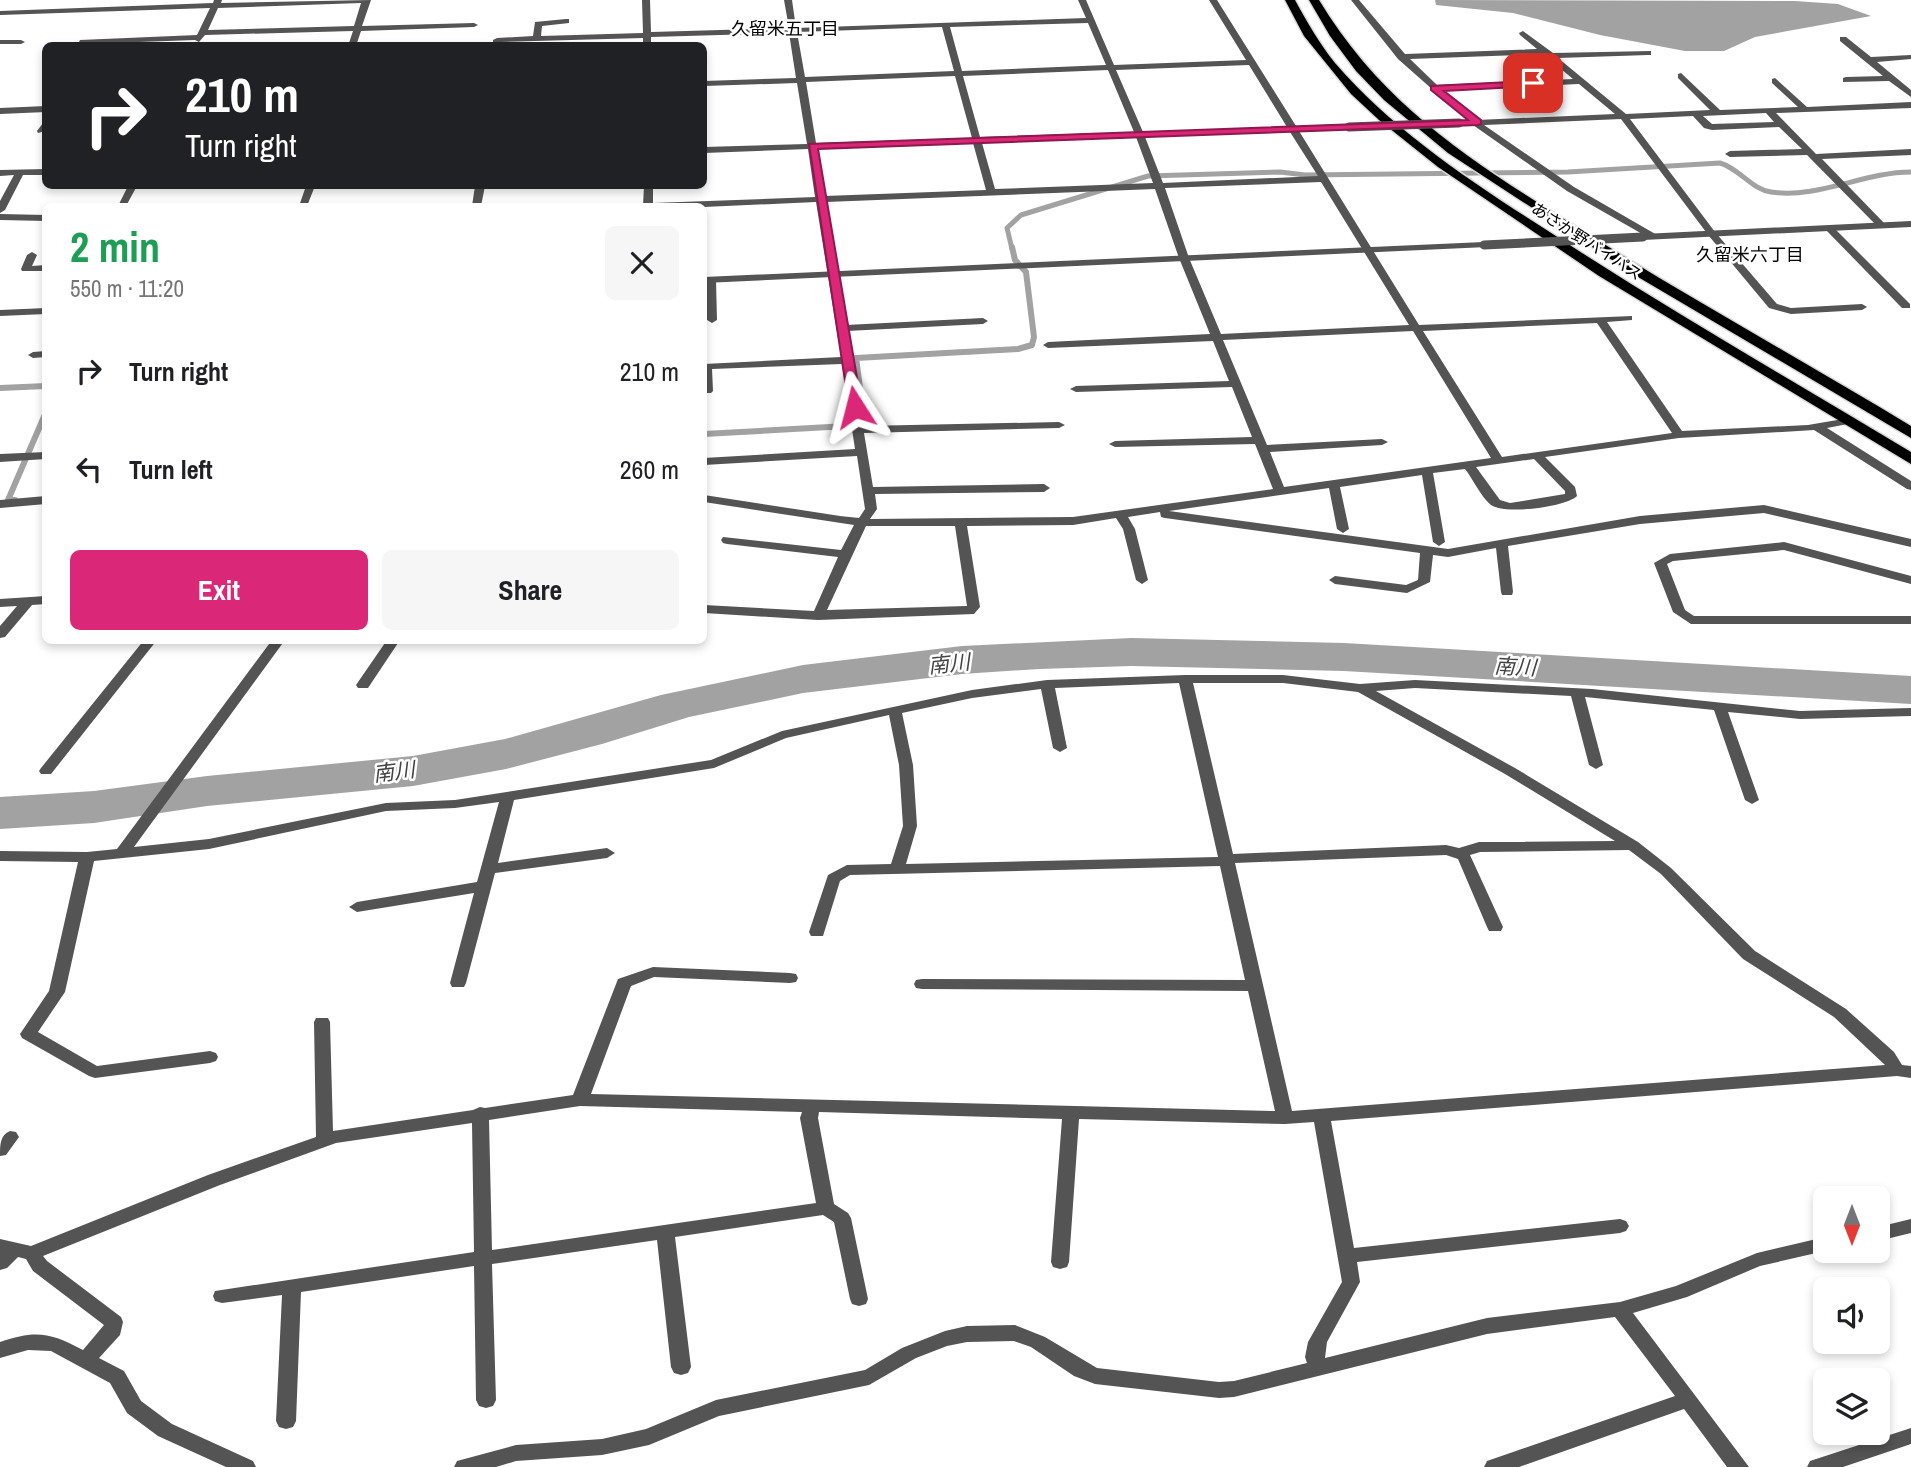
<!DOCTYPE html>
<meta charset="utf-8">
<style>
:root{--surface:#fff;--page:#f6f6f6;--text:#202124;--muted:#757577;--accent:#db2777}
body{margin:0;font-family:"Archivo Narrow","Noto Sans JP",sans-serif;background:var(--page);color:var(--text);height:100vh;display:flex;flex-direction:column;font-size:26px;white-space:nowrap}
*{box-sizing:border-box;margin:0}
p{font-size:23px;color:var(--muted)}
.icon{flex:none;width:38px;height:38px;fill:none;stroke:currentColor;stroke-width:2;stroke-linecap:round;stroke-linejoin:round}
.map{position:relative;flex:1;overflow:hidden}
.sheet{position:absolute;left:42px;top:203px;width:665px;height:441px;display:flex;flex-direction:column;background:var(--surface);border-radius:10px;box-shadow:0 4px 10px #0003}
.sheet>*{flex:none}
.hud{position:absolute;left:42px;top:42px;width:665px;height:147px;border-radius:10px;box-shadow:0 4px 10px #0003;background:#202124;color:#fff;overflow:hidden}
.needle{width:46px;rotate:180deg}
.buttons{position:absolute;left:1813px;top:1186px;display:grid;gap:14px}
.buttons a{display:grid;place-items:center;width:77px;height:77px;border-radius:10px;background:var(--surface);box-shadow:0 4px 10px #0003;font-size:35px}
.pin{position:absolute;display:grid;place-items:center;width:60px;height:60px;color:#fff;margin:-30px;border-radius:14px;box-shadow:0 4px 10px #0006}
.me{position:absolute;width:77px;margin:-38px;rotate:351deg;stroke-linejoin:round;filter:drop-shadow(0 0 5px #0008)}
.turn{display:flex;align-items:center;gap:24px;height:147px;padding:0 28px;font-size:32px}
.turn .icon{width:91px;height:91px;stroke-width:2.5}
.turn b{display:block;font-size:49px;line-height:60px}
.round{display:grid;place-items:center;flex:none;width:74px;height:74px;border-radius:10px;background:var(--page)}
.overview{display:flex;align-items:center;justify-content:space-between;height:119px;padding:0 28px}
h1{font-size:42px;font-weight:700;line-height:52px;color:#1e9e55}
.primary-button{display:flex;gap:14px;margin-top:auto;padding:14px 28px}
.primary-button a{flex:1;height:80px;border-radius:10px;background:var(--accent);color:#fff;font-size:28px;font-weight:700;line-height:80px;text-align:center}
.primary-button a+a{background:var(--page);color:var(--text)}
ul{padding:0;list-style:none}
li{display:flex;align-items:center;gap:21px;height:98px;padding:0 28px}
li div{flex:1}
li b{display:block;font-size:26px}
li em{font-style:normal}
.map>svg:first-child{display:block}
.water{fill:#a2a2a2}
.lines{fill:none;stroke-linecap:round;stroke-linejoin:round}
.stream-far1{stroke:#a2a2a2;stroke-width:5}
.stream{stroke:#a2a2a2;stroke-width:6}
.river{fill:#a2a2a2;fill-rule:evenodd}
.trunk-casing{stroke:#dbdbdb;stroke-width:3}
.minor{fill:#545454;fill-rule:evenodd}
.tertiary{fill:#545454;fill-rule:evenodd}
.trunk{fill:#000;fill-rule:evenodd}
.minor-bridge{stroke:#545454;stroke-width:9}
.tertiary-bridge{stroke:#545454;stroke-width:9}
.route{fill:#db2777;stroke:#8e194d;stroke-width:2}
.labels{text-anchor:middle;stroke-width:5;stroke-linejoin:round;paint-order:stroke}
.far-street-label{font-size:16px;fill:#000;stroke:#fff}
.far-neighbourhood-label{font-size:18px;fill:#000;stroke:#fff}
.water-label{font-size:21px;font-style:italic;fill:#434343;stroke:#fff}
</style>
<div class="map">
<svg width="1911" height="1467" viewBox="0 0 1911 1467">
<rect width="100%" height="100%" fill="#fff"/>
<path class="water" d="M1435,0L1795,1L1838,4L1871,16L1755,37L1724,51H1685L1600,35L1513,13L1436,5Z"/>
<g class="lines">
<path class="stream-far1" d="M1012,249L1007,228L1021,215L1148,176L1280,172L1305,175L1568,172L1720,163C1740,169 1751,189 1771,192C1818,199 1864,172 1911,172"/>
<path class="stream" d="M0,388L46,386
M704,434L865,425L856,358L1018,349L1032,345L1034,337L1026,272L1015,260L1012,247
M15,500H8L46,412"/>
<path class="river" d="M1131,638L1344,643L1911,676V704L1344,671L1131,666L1039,669L962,674L803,693L689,717L602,744L506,769L413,786L207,806L94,823L0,829V797L94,791L207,776L413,756L505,739L661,695L803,665L962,646Z"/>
<g class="trunk-casing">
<path id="trunk" d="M1285,0H1295C1307,22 1319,43 1335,63C1401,140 1494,196 1579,251C1688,321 1800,385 1911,452V464L1599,276L1438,167L1379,120L1351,94L1304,36Z
M1309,0H1319C1386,111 1481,167 1588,234C1694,301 1804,361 1911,426V438L1638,277L1448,153L1384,100L1356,71L1330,36Z"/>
</g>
<path class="minor" d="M214,0H222L221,3L371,0L362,26L474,23L478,25L474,27L361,31L356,46H348L353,31L205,35L199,42L195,40L83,44L79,42L80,40L197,35L210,8L0,15V11L213,3ZM361,3L354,26L208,30L218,8Z
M642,0H650L651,32L789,28L784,0H792L796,28L1086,18L1078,0H1086L1114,65L1246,60L1209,0H1217L1296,126L1349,124L1353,127L1349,130L1299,131L1419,325L1632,316V320L1607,322L1682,431L1808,425L1849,418L1855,421L1853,423L1827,428L1911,481V490L1907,489L1814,430L1679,438L1545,457L1575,487L1577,496C1566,507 1505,515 1491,505C1481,497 1473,479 1465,469L1433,473L1445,542L1439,546L1433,542L1422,475L1340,487L1349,529L1343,533L1337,529L1329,488L1169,511L1448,549L1640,516L1764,505L1911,539V547L1764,513L1640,524L1508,546L1513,592L1512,595H1502L1501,592L1496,548L1448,557L1433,555L1430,582L1407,593L1335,584L1329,580L1335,576L1406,585L1418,580L1420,553L1165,518L1161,517L1160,512L1128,517L1135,529L1148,580L1142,584L1136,580L1123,529L1116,518L1073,525L967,526L980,607L974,614L818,620L704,613V605L814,611L838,557L727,544L723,543L721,540L723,537L841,550L854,525L704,502V495L840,516L859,518L865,509L857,456L704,465V458L855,449L842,364L712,369L713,391L711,393H704V364L841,357L816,202L704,207L643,206L644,186H653V203L815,197L808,149L704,153V147L807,144L797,83L704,86V81L796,78L789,33L651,37V46H643V38L501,42V46H493V40L497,38L533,36L535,22L566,19H569V23L542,26L541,36L643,33ZM1088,23L1106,65L962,71L950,27ZM942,27L954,71L805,77L797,32ZM1249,65L1287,127L1143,132L1116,70ZM1108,70L1134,132L980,137L963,76ZM955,76L972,138L816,143L806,82ZM1290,132L1318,176L1163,183L1145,137ZM1136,137L1153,183L995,189L982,143ZM973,143L986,190L825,196L817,149ZM1321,182L1409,325L1221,334L1189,258L1165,188ZM1155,189L1179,258L1210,334L1048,342L1043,345L1048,348L1213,341L1229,381L1076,386L1070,389L1076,392L1232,387L1252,437L1115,441L1109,444L1115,447L1255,444L1273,489L1073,517L870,519L877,509L875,494L1044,492L1050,488L1044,484L873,487L864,433L1059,428L1065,425L1059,422L863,426L847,331L983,324L988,321L983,318L846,325L826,202ZM1597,323L1672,433L1502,457L1423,331ZM1413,331L1491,458L1284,487L1270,452L1382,445L1388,442L1382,439L1267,445L1223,340ZM1534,459L1565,491V494L1510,503L1500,500L1476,467ZM866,526H955L967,606L827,610Z
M1351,0H1359L1405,54L1537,49L1520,35L1519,33L1523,31L1553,53L1651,51V55H1648L1558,58L1626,114L1710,110L1678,78V74L1681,73L1720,110L1798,107L1772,83V79L1775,78L1807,107L1911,102V108L1776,113L1816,154L1911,149V155L1822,159L1885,224V228H1879L1807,155L1730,157L1725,154L1730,151L1802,149L1779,127L1712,130L1704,128L1693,116L1630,119L1715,232L1777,304L1791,308L1862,304L1867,307L1862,310L1791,314L1769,308L1709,236L1621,119L1484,125L1574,187L1657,235V239H1651L1567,191L1473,125H1456V121L1467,120L1398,59ZM1543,54L1573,79L1437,85L1410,59ZM1579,84L1615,114L1477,120L1442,90ZM1766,113L1774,122L1712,124L1703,116Z
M1840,37H1846L1871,57L1911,55V59L1877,62L1911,90V97L1889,81L1843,82V78L1846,77L1883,76L1840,41Z
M0,40H21L25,42L21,44H0Z
M46,106V112L0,114V108Z
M46,119L45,131L38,133L37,131Z
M46,169V175H23L5,210L0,213V201L14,175L0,176V170Z
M128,186H137L126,206H118Z
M306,186H315L307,206H299Z
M475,186H485L481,206H472Z
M0,214L46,215V221L0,220Z
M1826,226H1832L1910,304V308H1902L1826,230Z
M32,252L37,255L32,266L46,265V271H22L21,269L27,255Z
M711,277L716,280L717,320L712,323L707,320L706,280Z
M46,351V357L33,358L28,355L33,352Z
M46,452V459L0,462V454Z
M46,496V504L0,508V500Z
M1784,542L1911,576V584L1784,550L1673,561L1667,564L1685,610L1694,616H1911V624H1691L1673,612L1654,563L1670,554Z
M46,596V604L32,605L5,637L0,638V626L17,606L0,607V599Z
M144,640H157L51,774H41L39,771L41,768Z
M272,640H285L134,847L209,839L386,803L455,800L711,760L782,731L972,690L1047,680L1185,675H1283L1360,684L1415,680L1592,689L1800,711L1911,708V716L1800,719L1728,712L1759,800L1752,804L1745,800L1714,710L1585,697L1603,765L1596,769L1589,765L1571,696L1415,688L1376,691L1515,768L1638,842L1671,868L1755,951L1846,1009L1894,1052L1902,1065L1911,1066V1078L1897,1076L1331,1121L1354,1248L1620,1219L1626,1221L1629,1226L1626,1231L1620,1233L1357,1262L1360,1282L1327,1342L1325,1358L1487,1318L1620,1302L1676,1286L1757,1253L1825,1237V1251L1760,1266L1687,1297L1633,1313L1749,1467H1727L1684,1409L1519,1467H1484L1487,1461L1675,1396L1615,1317L1487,1334L1234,1397L1219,1398L1095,1384L1074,1376L1031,1347L1014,1341L967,1342L947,1346L916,1358L869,1385L719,1416L649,1445L602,1455L516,1461L496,1467H454L457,1461L516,1445L602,1439L646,1429L716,1400L865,1370L902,1348L945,1331L967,1326L1015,1325L1045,1337L1097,1368L1219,1382L1234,1381L1307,1363L1305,1357L1308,1342L1342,1282L1314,1122L1285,1124L1079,1119L1069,1262L1067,1267L1060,1269L1053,1267L1051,1262L1062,1119L819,1112L818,1118L834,1204L848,1213L851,1218L868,1299L866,1304L859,1306L852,1304L850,1299L834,1222L823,1215L675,1237L691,1367L688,1373L681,1375L674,1373L671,1367L657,1240L492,1264L496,1400L493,1406L486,1408L479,1406L476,1400L474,1266L301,1292L296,1421L293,1427L286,1429L279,1427L276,1421L282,1295L222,1303L215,1301L213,1296L215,1291L474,1252L472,1123L336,1143L220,1185L43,1256L47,1261L121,1317L123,1322L120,1335L99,1358L124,1371L141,1401L172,1424L253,1461L256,1467H226L158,1436L127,1413L110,1383L51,1351L28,1350L0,1358V1342C35,1330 50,1332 83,1350L104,1325L33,1271L26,1259L18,1257L7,1268L0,1270V1239L31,1246L208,1175L316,1137L314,1022L316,1018H328L330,1022L333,1131L473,1110L480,1107L485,1108L573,1095L618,979L653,967L790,973L796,974L798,978L796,982L790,983L654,977L631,986L591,1094L1275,1111L1248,991L922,989L916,988L914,984L916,980L922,979L1245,980L1220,866L850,875L840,881L823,936H811L809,932L828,875L847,865L891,864L903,826L899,765L889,715L786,738L714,768L514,800L498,863L607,848L615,853L607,858L495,873L466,983L464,987H452L450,983L474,893L357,912L349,907L357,902L477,882L499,802L455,808L386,811L209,849L94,861L65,992L38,1032L97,1066L210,1051L216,1053L218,1057L216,1061L210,1063L95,1078L89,1076L22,1038L20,1034L49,991L78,862L0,861V851L87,852L117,849ZM1179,683L1218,857L906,864L917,826L913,765L902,713L972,698L1041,689L1053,748L1060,752L1067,748L1055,688ZM1193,683H1283L1358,692L1505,774L1615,841L1479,842L1459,848L1446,845L1233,854ZM1629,850L1661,874L1743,959L1834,1017L1885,1065L1292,1111L1235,863L1446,855L1458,859L1487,927L1489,931H1501L1503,927L1470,855L1480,852ZM580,1106L802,1112L800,1118L816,1203L492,1250L489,1120Z
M387,640H400L368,688H358L356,685Z
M10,1131L16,1132L19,1137L6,1155L0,1156C0,1145 0,1135 10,1131Z
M1911,1219V1233L1878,1241V1227Z
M1911,1428V1444L1843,1467H1807L1810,1461Z"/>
<path class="tertiary" d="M1911,221V227L1643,240L1638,237L1643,234Z
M1484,242L1487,243V247L704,283V277Z
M46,308V314L0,316V310Z"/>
<use href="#trunk" class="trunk"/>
<path class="minor-bridge" d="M1349,127L1459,123"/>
<path class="tertiary-bridge" d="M1484,245L1643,237"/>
</g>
<path class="route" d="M1533,81H1536V86L1444,91L1481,120V124L1478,125L818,149L862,407L855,411L849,407L809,144L1468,120L1431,90V86Z"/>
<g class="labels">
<g class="far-street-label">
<text transform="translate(1587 241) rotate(33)" y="6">あさか野バイパス</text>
</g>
<g class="far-neighbourhood-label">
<text x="785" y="35">久留米五丁目</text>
<text x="1750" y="261">久留米六丁目</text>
</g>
<g class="water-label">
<text transform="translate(949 664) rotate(-6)" y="7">南川</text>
<text transform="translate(1515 667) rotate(3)" y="7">南川</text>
<text transform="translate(394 772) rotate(-7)" y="7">南川</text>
</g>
</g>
</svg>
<div class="buttons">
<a><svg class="needle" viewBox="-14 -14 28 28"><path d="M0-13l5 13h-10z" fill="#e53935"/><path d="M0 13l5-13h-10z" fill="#757577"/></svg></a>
<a><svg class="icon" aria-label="sound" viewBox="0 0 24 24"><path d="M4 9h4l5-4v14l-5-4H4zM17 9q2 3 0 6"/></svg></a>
<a><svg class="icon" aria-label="layers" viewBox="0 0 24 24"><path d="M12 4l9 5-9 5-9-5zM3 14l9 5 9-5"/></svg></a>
</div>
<div class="pin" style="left:1533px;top:83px;background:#d93025"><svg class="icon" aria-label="arrive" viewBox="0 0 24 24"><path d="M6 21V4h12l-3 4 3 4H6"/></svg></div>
<svg class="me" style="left:855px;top:407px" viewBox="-20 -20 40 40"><path d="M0-17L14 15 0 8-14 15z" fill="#db2777" stroke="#fff" stroke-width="4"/></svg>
<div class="hud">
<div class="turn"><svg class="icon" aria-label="right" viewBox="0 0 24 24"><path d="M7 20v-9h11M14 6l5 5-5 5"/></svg><div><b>210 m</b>Turn right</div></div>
</div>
<section class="sheet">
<div class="overview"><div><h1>2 min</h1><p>550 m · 11:20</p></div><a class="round"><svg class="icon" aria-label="close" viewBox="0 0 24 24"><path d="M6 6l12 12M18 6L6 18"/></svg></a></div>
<ul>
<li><svg class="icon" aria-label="right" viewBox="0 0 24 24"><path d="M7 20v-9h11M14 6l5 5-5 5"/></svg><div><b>Turn right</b></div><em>210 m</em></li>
<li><svg class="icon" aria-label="left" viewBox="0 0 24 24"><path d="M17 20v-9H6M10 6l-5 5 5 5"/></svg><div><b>Turn left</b></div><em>260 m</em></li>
</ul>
<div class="primary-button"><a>Exit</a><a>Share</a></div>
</section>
</div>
